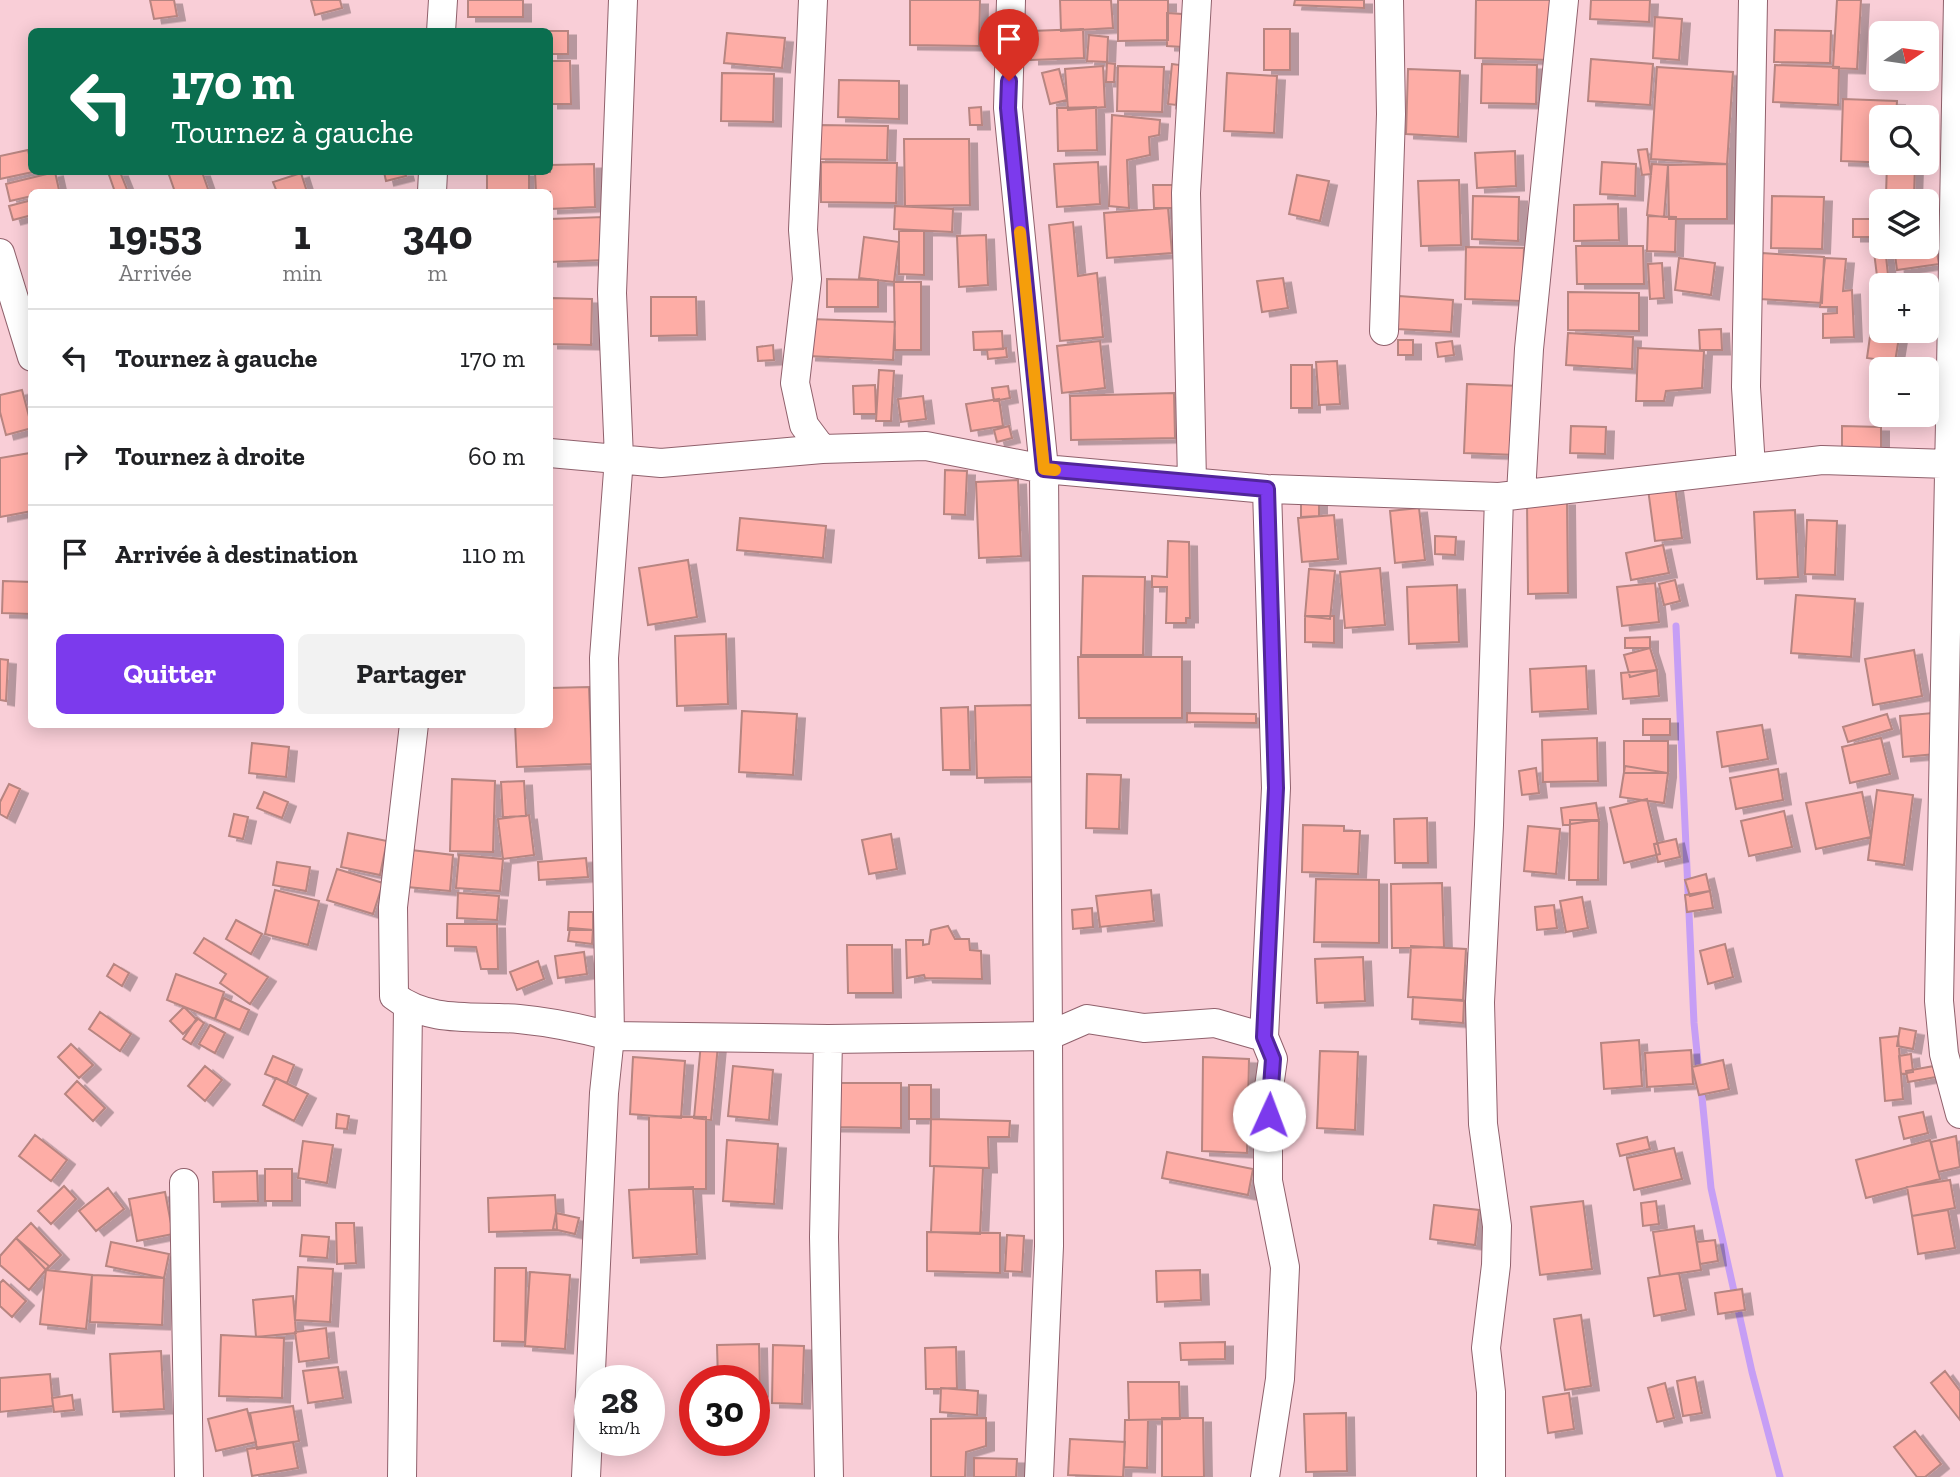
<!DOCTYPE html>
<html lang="fr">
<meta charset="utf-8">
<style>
:root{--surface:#fff;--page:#f2f2f2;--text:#202124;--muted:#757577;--line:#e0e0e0;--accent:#7c3aed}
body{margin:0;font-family:"Zilla Slab",serif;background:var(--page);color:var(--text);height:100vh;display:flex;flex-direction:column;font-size:26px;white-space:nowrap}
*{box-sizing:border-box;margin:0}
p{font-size:23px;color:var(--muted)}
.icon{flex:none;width:38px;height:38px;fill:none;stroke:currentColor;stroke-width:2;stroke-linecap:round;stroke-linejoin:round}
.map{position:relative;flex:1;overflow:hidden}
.side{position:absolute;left:28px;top:189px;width:525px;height:539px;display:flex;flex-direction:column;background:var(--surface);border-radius:10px;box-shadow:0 4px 18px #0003}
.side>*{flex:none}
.guide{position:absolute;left:28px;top:28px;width:525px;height:147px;border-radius:10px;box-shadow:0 4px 18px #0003;background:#0b6e4f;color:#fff;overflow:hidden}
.needle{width:46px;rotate:77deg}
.buttons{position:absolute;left:1869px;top:21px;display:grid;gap:14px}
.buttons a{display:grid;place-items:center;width:70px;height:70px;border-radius:10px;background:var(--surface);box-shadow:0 4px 18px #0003;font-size:35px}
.speed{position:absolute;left:574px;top:1365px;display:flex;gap:14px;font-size:35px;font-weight:700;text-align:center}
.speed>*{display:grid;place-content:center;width:91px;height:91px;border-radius:50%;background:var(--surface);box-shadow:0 4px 18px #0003;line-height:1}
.speed small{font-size:18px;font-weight:400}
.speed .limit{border:10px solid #d22;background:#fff;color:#111}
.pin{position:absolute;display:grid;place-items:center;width:60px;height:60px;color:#fff;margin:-72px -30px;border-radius:50% 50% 50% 0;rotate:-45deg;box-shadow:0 0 7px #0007}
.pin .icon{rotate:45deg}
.me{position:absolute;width:77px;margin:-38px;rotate:2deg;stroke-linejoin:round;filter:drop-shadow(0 0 5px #0008)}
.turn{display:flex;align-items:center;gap:24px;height:147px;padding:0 28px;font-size:32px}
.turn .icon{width:91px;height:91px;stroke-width:2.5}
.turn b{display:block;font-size:49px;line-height:60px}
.eta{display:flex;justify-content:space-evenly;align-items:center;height:119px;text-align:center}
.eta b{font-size:42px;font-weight:700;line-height:49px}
.primary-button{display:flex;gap:14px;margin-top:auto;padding:14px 28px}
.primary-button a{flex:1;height:80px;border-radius:10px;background:var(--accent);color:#fff;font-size:28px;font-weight:700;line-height:80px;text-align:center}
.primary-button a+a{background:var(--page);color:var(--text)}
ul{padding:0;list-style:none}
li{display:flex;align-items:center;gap:21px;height:98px;padding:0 28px;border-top:2px solid var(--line)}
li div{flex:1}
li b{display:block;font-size:26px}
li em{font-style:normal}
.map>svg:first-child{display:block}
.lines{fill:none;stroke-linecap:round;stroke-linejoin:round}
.stream{stroke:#c69ef5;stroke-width:7}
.building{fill:#feada6;stroke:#b78581;stroke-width:2;filter:url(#shadow)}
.minor-casing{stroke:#90616c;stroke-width:30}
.minor{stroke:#fff;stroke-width:28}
.route-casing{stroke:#51269a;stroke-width:18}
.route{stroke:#7c3aed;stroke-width:12}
.slow{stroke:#f59e0b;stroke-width:12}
</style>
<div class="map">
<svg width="1960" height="1477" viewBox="0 0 1960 1477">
<defs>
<filter id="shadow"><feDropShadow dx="8" dy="4.5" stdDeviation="0" flood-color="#0004"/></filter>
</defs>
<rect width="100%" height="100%" fill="#f9ced7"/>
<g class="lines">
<path class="stream" d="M1676,626L1694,1023L1699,1072
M1701,1087L1711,1188L1752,1372L1780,1477"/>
</g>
<path class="building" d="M150,0H174L177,16L154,19Z
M311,0H340L342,8L315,15Z
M468,0H523V17H468Z
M910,0H980L979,46L910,45Z
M1060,0H1111L1113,28L1061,31Z
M1118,0H1168V40L1118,41Z
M1295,0H1364V8L1294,5Z
M1476,0H1552L1551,60L1475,58Z
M1591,0H1650L1649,22L1590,19Z
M1837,0H1861L1857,69L1833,68Z
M1167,13L1182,14L1183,47L1167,46Z
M1655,17L1682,19L1679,60L1653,58Z
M1083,29L1084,58L1031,60V31Z
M1264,29H1290V70H1264Z
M1775,30L1831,31L1830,63L1774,62Z
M544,31H568V54H550V32Z
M727,33L785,38L782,68L724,63Z
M1089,35L1108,37L1107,62L1087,61Z
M1591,59L1653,64L1650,105L1588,101Z
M550,61H570L571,104H550Z
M1107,63L1115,64L1114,82H1106Z
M1172,64L1180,65L1176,105L1168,104Z
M1482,64L1537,65L1536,104L1481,103Z
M1775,65L1839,67L1838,105L1773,102Z
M1103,66L1105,107L1068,110L1065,69Z
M1118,66L1164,67L1162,112L1117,111Z
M1657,67L1733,72L1727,164L1651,159Z
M1059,69L1067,100L1050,104L1042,73Z
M1408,69L1460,71L1458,137L1406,134Z
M722,73L774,74L773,122L721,121Z
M1227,73L1277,76L1274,133L1224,131Z
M839,80L899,81V119L838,117Z
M1843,99L1897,101L1896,117H1881V163H1894L1841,161Z
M981,107L982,125H970L969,108Z
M1096,107L1097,150L1058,151L1057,108Z
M1112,115L1160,120L1159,135L1149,137L1150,155L1127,160L1129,208L1109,206Z
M818,125L888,126L887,160L818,159Z
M904,139H969L970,205L905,206Z
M1647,149L1651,174L1642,175L1638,150Z
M28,150L33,172L0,179V156Z
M1515,151L1516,186L1477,188L1475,153Z
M821,162L897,163L896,203L821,202Z
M1098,162L1100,204L1057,207L1054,164Z
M1602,162L1636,164L1635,196L1600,194Z
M1887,163L1915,164L1914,196L1886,195Z
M594,164L595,207L550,209V192H536L535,172H550V165Z
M1652,164L1668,165L1664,217L1647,215Z
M1727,164V219H1669L1668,165Z
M55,172L59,190L32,192V196L10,201L6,184Z
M108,172H120L128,192H115Z
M168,172H202L209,192H175Z
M384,172H405L406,176L386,181Z
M487,172H529V192H487Z
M301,173L307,192H277L273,182Z
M1297,175L1329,181L1320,221L1289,214Z
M1459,180L1461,245L1421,246L1418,181Z
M1153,185H1176V208H1154Z
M1473,196L1519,197L1518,241L1472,239Z
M1772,196L1824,197L1822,249L1771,248Z
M32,200V215L13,220L9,206Z
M1618,204L1619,240L1574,241V205Z
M895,206L953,209L952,232L894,229Z
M1168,208L1172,253L1107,258L1104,213Z
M1648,216L1676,217L1675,252L1647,251Z
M604,217L606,260L550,262V219Z
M1853,219H1873L1874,237H1853Z
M1073,222L1078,276L1097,273L1103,337L1060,341L1049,225Z
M899,231H924V275L899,274Z
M986,235L988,285L959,287L957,236Z
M864,237L899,242L894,282L859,278Z
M1935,241L1939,264L1897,270L1894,247H1927V242Z
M1881,243V247H1885L1888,275L1877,276L1873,244Z
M1576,246H1643L1644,284H1577Z
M1466,247L1524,248L1522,301L1465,299Z
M1762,253L1824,257L1822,303L1760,299Z
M1679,258L1715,263L1711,295L1675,290Z
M1825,258L1846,259L1843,291L1852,290L1854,337L1823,338V314L1837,313V307H1820Z
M1662,263L1664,298L1650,299L1648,264Z
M1283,278L1288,308L1262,312L1257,281Z
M827,279L878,280V307H827Z
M894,282H921V350H895Z
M1568,292L1639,293V331L1568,330Z
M1399,296L1453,300L1451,332L1397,329Z
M651,297H696L697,335L651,336Z
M550,298L592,299L591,345L550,344Z
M1873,315L1881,317V331H1900L1895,362L1867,358Z
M810,319L895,322L893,360L808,356Z
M1721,329L1722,350H1700L1699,330Z
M1002,331L1003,349L974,350L973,332Z
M1568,333L1633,337L1632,369L1566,365Z
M1398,340H1413V355H1398Z
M1100,341L1105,388L1062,393L1057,346Z
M1452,341L1454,355L1438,357L1436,343Z
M773,345L774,360L758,361L757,347Z
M1006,348L1007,357L988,359L987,350Z
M1638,348L1704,351L1702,388L1666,391L1664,401H1636Z
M1337,361L1340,404L1319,405L1316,362Z
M1291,365H1312V408H1291Z
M879,370L894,371L891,421H876Z
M1467,384L1521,386L1517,455L1464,453Z
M875,385L876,414H854L853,386Z
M1008,386L1010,398L994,401L992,388Z
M22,390L32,428L6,435L0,412V395Z
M1174,393L1175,438L1071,440L1070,396Z
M923,396L926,419L901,422L898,399Z
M999,399L1003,426L971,431L966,404Z
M1009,426L1012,438L997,442L994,430Z
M1571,426L1606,427L1605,454L1570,453Z
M1842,426L1881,427V467H1842Z
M30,453L32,511L0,517V458Z
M945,470L967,471L965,515L944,514Z
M1018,480L1021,556L979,558L976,482Z
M1675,486L1682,538L1655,541L1648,489Z
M1319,493V516L1301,517V494Z
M1527,501H1567L1568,593L1528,594Z
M1419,508L1425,560L1395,563L1390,511Z
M1795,510L1798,577L1757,579L1754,512Z
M1334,515L1338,559L1302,562L1298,518Z
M740,518L826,526L823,558L737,550Z
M1807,520L1837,521L1835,575L1805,574Z
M1435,536L1456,537L1455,555L1435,554Z
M1168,541L1189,542L1190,618H1186V623H1166L1167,587H1152V576L1167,577Z
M1663,545L1669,573L1631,580L1626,553Z
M688,560L697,617L648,625L639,568Z
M1380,568L1385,625L1345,628L1340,572Z
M1309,569L1335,571L1330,619L1305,616Z
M1083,576L1145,577L1143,655H1081Z
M1675,580L1680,601L1664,605L1659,584Z
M3,581L32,582V614L2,613Z
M1655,583L1659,622L1622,626L1617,587Z
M1457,585L1459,642L1409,644L1407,587Z
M1796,595L1855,599L1851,657L1791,653Z
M1305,616H1334V643L1305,642Z
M726,634L728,704L677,706L675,636Z
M1650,637V648H1625V638Z
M1650,648L1657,670L1630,677L1624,655Z
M1914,650L1922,696L1873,705L1865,659Z
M1078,657H1182V718H1079Z
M0,659L8,660L6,701L0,700Z
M1586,666L1588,709L1532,712L1530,669Z
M1657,670L1659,696L1623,699L1621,673Z
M589,687L592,764L517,767L515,724H550V688Z
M1036,705L1038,777L977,778L975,706Z
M968,707L970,770H943L941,708Z
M742,711L797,714L793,775L739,772Z
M1187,713L1256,714V723L1187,722Z
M1933,713L1936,754L1903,757L1900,716Z
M1887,714L1892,729L1848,742L1843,727Z
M1643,719H1670V735H1643Z
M1762,725L1768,759L1722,767L1717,732Z
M1597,738L1598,781L1543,782L1542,740Z
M1881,738L1890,774L1850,783L1842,747Z
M1624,741H1668V773H1624Z
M252,743L289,747L286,777L249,773Z
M1625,766L1668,773L1664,803L1620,797Z
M1536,768L1539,793L1522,795L1519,771Z
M1778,769L1783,800L1736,809L1730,778Z
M1087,774L1121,775L1119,829L1086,828Z
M452,779L495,781L493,852L450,851Z
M524,781L526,816L503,817L501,782Z
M9,784L20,789L7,818L0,814V802Z
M1877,790L1913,795L1904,865L1868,860Z
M264,792L288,802L282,818L257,808Z
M1862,792L1871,837L1816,849L1806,803Z
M1647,799L1660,854L1624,863L1610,808Z
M1596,803L1599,820L1563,825L1561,808Z
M1784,811L1792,847L1749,856L1741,821Z
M234,814L248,817L243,839L229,836Z
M529,815L534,855L503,859L498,819Z
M1427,818L1428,863H1395L1394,819Z
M1570,820H1599L1598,880H1569Z
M1303,825L1344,826V831H1360L1358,874L1302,872Z
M1528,826L1560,829L1556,874L1524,871Z
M348,833L387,841L380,875L341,867Z
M891,834L897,869L869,874L862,840Z
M1676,839L1680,857L1658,862L1654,844Z
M411,850L453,855L450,891L407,887Z
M459,855L503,859L500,891L456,888Z
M586,858L588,877L539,880L538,862Z
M277,862L310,867L306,891L273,885Z
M337,869L383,883L373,914L327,900Z
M1706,874L1710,891L1690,896L1685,880Z
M1316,879L1379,880V943L1314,942Z
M1442,883L1444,947L1392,948L1391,884Z
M275,890L319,901L308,945L265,934Z
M1151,890L1154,921L1100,927L1096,896Z
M1710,891L1713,908L1687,912L1685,895Z
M458,893L499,896L497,920L457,918Z
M1582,897L1588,928L1566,932L1560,901Z
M1554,905L1557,928L1537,930L1535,907Z
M1092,908L1093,927L1073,929L1072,910Z
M569,912H593V930H568Z
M236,920L262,934L251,954L226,939Z
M447,924H497L498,969H481L476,947L447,946Z
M948,926L955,939H969L970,950L981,951L982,979L925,978L924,975L907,978L906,940H923V945L929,944L931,930Z
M570,928L593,930L592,944L568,941Z
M204,938L268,977L250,1004L220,983L226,974L194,953Z
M1725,944L1733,977L1708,984L1700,951Z
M847,945H892L893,993H848Z
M1411,946L1466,949L1463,1000L1408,997Z
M584,952L587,974L558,978L555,956Z
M1363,957L1365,1001L1317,1003L1315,959Z
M538,961L544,979L517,990L510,972Z
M114,964L129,973L122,986L107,976Z
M176,974L224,992L215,1019L167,1000Z
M1413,997L1464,1001L1463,1023L1412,1019Z
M224,998L249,1010L240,1030L215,1019Z
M184,1007L197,1020L183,1034L170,1021Z
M100,1012L131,1034L120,1051L89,1029Z
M197,1018L204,1023L191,1044L183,1039Z
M210,1025L225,1033L215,1053L199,1044Z
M1900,1028L1916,1031L1913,1049L1897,1046Z
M1898,1036L1903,1099L1885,1101L1880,1038Z
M1639,1040L1642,1086L1604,1089L1601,1043Z
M701,1043L718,1045L711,1120L694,1118Z
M71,1044L93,1065L79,1078L58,1057Z
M1691,1050L1693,1084L1647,1087L1645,1053Z
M1320,1051L1358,1052L1355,1130L1317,1128Z
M1911,1054L1913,1072L1901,1074L1899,1056Z
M273,1056L294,1065L287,1083L265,1074Z
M633,1057L685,1061L681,1118L630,1114Z
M1203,1057L1249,1059L1247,1153L1202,1151Z
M1723,1060L1729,1089L1699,1095L1692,1067Z
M205,1066L222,1080L205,1101L188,1086Z
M733,1066L773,1070L769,1120L728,1116Z
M1934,1066L1936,1077L1908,1082L1906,1071Z
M276,1078L308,1094L294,1121L263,1105Z
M77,1081L105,1108L93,1121L65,1094Z
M835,1083H901V1128L834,1127Z
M909,1085H931V1119H909Z
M1923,1112L1928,1133L1904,1139L1899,1117Z
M337,1114L349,1116L347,1129L336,1128Z
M649,1116L706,1117V1189H649Z
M931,1119L1010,1121L1009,1137H988L989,1168L930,1166Z
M35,1135L67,1160L51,1181L19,1156Z
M1956,1136L1960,1167L1938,1172L1931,1142Z
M1647,1137L1650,1149L1620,1156L1617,1144Z
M727,1140L778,1144L774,1204L723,1201Z
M1930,1140L1940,1179L1866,1198L1856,1160Z
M303,1141L333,1145L327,1183L298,1178Z
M1674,1148L1682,1179L1634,1190L1627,1158Z
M1167,1152L1253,1169L1248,1195L1162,1178Z
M934,1166L983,1168L980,1234L931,1232Z
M265,1169H292V1201H265Z
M257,1171L258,1201L214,1202L213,1172Z
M1950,1180L1955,1208L1912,1216L1907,1187Z
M64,1186L76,1199L51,1224L38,1211Z
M693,1187L697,1254L633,1258L629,1190Z
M108,1188L124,1209L96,1231L79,1211Z
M165,1192L173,1234L137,1241L129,1199Z
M555,1195L557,1230L489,1232L488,1198Z
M1583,1201L1592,1269L1540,1275L1531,1207Z
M1656,1201L1659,1224L1643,1226L1641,1203Z
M1434,1205L1479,1210L1475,1245L1430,1239Z
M1948,1210L1955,1248L1918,1254L1912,1216Z
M556,1213L579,1218L575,1234L553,1229Z
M31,1223L61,1255L46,1270L16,1238Z
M336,1223H354L356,1263L337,1264Z
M1694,1226L1701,1270L1660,1276L1653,1232Z
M927,1232L1000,1233V1273L927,1271Z
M302,1235L329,1237L327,1258L300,1256Z
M1007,1235L1024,1236L1022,1272L1005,1271Z
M16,1238L49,1266L29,1290L0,1265V1256Z
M1715,1240L1718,1261L1700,1264L1697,1242Z
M111,1242L169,1254L164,1278L106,1266Z
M298,1267L333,1269L330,1322L295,1320Z
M495,1268H526L525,1342L494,1341Z
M46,1270L92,1275L86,1329L40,1324Z
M1200,1270L1201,1300L1157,1302L1156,1271Z
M530,1272L570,1275L565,1349L525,1346Z
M1679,1273L1686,1310L1654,1316L1648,1278Z
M92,1275L164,1278L162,1325L90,1322Z
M3,1280L26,1301L12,1317L0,1306V1283Z
M1742,1289L1745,1310L1718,1314L1715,1293Z
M293,1296L296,1333L256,1337L253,1300Z
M1581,1315L1591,1386L1565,1390L1554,1319Z
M326,1328L329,1358L299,1362L295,1332Z
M221,1335L284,1338L282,1398L219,1396Z
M1225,1342V1359L1181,1360L1180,1343Z
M759,1344L760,1392H754V1381H718L717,1345Z
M773,1345L804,1346L802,1404L772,1403Z
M956,1347L957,1388L926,1389L925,1348Z
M161,1351L164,1409L113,1412L110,1354Z
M338,1367L343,1398L308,1403L303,1371Z
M1945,1371L1960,1391V1420L1931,1383Z
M50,1374L53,1406L0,1412V1378Z
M1695,1377L1702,1413L1683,1416L1677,1381Z
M1128,1382H1179L1180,1419L1129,1420Z
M1665,1383L1674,1418L1657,1422L1648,1388Z
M941,1388L978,1391L977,1415L940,1412Z
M1569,1393L1574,1429L1548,1433L1543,1397Z
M72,1395L74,1410L54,1412L52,1398Z
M293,1406L299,1441L257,1449L250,1413Z
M247,1409L256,1442L216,1451L208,1419Z
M1346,1413L1347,1471L1306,1472L1304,1414Z
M986,1418V1446L966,1452L965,1477H931V1419Z
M1162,1418H1203L1204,1477H1162Z
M1125,1420H1148L1147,1468L1124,1467Z
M1915,1431L1941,1464L1925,1477H1917L1894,1447Z
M1070,1439L1125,1442L1123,1477L1068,1475Z
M293,1442L298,1468L252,1476L247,1449Z
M974,1458L1017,1459L1016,1477H974Z"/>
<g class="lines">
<g class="minor-casing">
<path id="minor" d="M813,0L803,230L807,279L795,383L804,425L822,449
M1958,0L1939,1001L1944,1054L1960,1114
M441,32L443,0
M432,192L433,172
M0,253L32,357
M1384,331L1391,114L1389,0
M550,453L661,463L822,449L926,446L1044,469L1267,489L1499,497L1822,460L1949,464
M1751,468L1746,387L1753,0
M1192,482L1186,193L1197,0
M1521,494L1529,349L1564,0
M414,724L393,907L394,996C430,1024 476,1015 519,1019C550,1022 580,1028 610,1036L604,658L619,458L612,293L623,0
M1264,1037L1273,1059L1268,1094V1181L1285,1267L1280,1379L1265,1477
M828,1039L824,1237L829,1477
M184,1183L189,1477
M402,1477L408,1007
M586,1477L604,1093L610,1036L828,1039L1048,1036L1044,469L1008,108L1011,0
M1039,1477L1049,1246L1048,1036L1087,1019L1144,1028L1215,1023L1264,1037L1276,788L1267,489
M1491,1477V1392L1486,1348L1496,1265L1497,1226L1483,1124L1480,1002L1489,825L1499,497"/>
</g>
<use href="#minor" class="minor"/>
</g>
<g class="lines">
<g class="route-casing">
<path id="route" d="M1009,81L1008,108L1044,469L1267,489L1276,788L1264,1037L1273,1059L1269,1115"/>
</g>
<use href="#route" class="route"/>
<path class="slow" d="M1020,232L1044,469L1055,470"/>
</g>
</svg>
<div class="buttons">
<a><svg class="needle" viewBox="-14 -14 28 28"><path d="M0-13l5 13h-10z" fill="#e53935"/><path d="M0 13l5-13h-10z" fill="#757577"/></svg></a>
<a><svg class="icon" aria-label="search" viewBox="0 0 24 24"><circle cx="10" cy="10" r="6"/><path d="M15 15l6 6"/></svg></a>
<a><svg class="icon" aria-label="layers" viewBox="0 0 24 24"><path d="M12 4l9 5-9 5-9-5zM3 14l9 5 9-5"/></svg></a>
<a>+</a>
<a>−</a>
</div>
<div class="speed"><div>28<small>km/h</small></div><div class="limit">30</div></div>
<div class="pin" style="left:1009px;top:81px;background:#d93025"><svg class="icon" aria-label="arrive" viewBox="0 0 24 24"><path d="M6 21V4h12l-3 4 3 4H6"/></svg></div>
<svg class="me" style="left:1269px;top:1115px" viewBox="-20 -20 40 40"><circle r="19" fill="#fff"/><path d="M0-13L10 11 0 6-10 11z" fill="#7c3aed"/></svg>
<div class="guide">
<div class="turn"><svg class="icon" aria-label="left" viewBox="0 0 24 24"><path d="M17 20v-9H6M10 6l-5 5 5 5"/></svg><div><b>170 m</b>Tournez à gauche</div></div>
</div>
<section class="side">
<div class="eta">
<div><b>19:53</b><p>Arrivée</p></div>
<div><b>1</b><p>min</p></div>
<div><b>340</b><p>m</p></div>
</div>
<ul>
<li><svg class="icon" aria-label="left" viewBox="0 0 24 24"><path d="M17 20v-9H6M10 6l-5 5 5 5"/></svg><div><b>Tournez à gauche</b></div><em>170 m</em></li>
<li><svg class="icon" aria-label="right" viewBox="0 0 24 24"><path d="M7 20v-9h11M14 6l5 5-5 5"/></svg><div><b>Tournez à droite</b></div><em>60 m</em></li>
<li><svg class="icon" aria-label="arrive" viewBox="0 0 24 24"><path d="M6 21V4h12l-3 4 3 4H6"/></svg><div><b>Arrivée à destination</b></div><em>110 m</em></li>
</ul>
<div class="primary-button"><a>Quitter</a><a>Partager</a></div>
</section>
</div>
